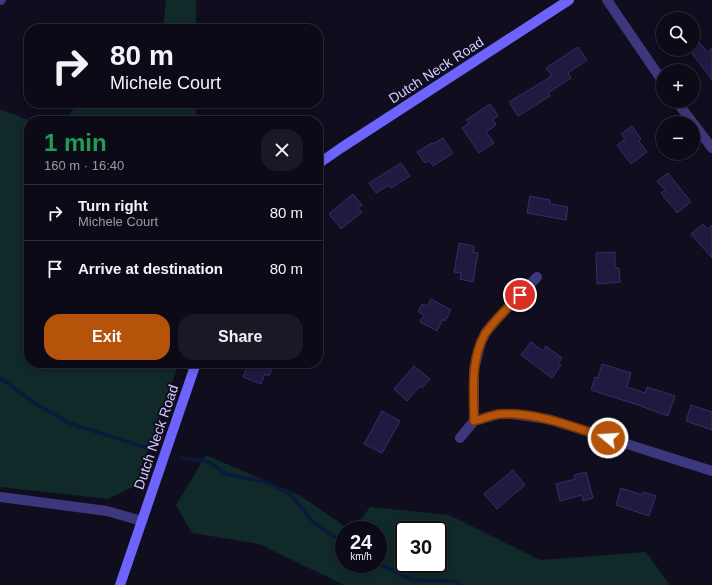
<!DOCTYPE html>
<meta charset="utf-8">
<style>
:root{--surface:#0c0a17;--page:#1a1824;--text:#f1f3f6;--muted:#9a9aa1;--line:#2c2b36;--accent:#b45309}
body{margin:0;font-family:Arial,sans-serif;background:var(--page);color:var(--text);height:100vh;display:flex;flex-direction:column;font-size:15px;white-space:nowrap}
*{box-sizing:border-box;margin:0}
p{font-size:13px;color:var(--muted)}
.icon{flex:none;width:22px;height:22px;fill:none;stroke:currentColor;stroke-width:2;stroke-linecap:round;stroke-linejoin:round}
.map{position:relative;flex:1;overflow:hidden}
.sheet{position:absolute;left:24px;top:116px;width:299px;height:252px;display:flex;flex-direction:column;background:var(--surface);border-radius:16px;box-shadow:0 2px 10px #0003,0 0 0 1px var(--line)}
.sheet>*{flex:none}
.banner{position:absolute;left:24px;top:24px;width:299px;height:84px;border-radius:16px;box-shadow:0 2px 10px #0003,0 0 0 1px var(--line);background:#0c0a17;color:var(--text);overflow:hidden}
.buttons{position:absolute;left:656px;top:12px;display:grid;gap:8px}
.buttons a{display:grid;place-items:center;width:44px;height:44px;border-radius:50%;background:var(--surface);box-shadow:0 2px 10px #0003,0 0 0 1px var(--line);font-size:20px}
.speed{position:absolute;left:335px;top:521px;display:flex;gap:8px;font-size:20px;font-weight:700;text-align:center}
.speed>*{display:grid;place-content:center;width:52px;height:52px;border-radius:50%;background:var(--surface);box-shadow:0 2px 10px #0003,0 0 0 1px var(--line);line-height:1}
.speed small{font-size:10px;font-weight:400}
.speed .limit{border:2px solid #111;border-radius:6px;background:#fff;color:#111}
.pin{position:absolute;display:grid;place-items:center;width:34px;height:34px;color:#fff;margin:-17px;border:2px solid #fff;border-radius:50%;box-shadow:0 1px 4px #0007}
.me{position:absolute;width:44px;margin:-22px;rotate:288deg;stroke-linejoin:round;filter:drop-shadow(0 0 3px #0008)}
.turn{display:flex;align-items:center;gap:14px;height:84px;padding:0 20px;font-size:18px}
.turn .icon{width:52px;height:52px;stroke-width:2.5}
.turn b{display:block;font-size:28px;line-height:34px}
.round{display:grid;place-items:center;flex:none;width:42px;height:42px;border-radius:16px;background:var(--page)}
.summary{display:flex;align-items:center;justify-content:space-between;height:68px;padding:0 20px}
h1{font-size:24px;font-weight:800;line-height:30px;color:#1e9e55}
.action{display:flex;gap:8px;margin-top:auto;padding:8px 20px}
.action a{flex:1;height:46px;border-radius:16px;background:var(--accent);color:#fff;font-size:16px;font-weight:800;line-height:46px;text-align:center}
.action a+a{background:var(--page);color:var(--text)}
ul{padding:0;list-style:none}
li{display:flex;align-items:center;gap:12px;height:56px;padding:0 20px;border-top:1px solid var(--line)}
li div{flex:1}
li b{display:block;font-size:15px}
li em{font-style:normal}
.map>svg:first-child{display:block}
.green{fill:#102929;fill-rule:evenodd}
.lines{fill:none;stroke-linecap:round;stroke-linejoin:round}
.stream{stroke:#0a1a3b;stroke-width:3.5}
.building{fill:#221940;stroke:#3a2b6b}
.street{stroke:#3d387d;stroke-width:10}
.secondary{stroke:#6c64fc;stroke-width:10}
.route-casing{stroke:#753606;stroke-width:10}
.route{stroke:#b45309;stroke-width:7}
.labels{text-anchor:middle;stroke-width:4;stroke-linejoin:round;paint-order:stroke}
.street-label{font-size:14px;fill:#d3cbfe;stroke:#100d1f}
</style>
<div class="map">
<svg width="712" height="585" viewBox="0 0 712 585">
<rect width="100%" height="100%" fill="#100d1f"/>
<path class="green" d="M166,0H196V29H162L163,28Z
M81,103H196V121H61Z
M0,109L31,121H29V363H179L135,486L108,499L0,487Z
M206,455L301,496L350,530H344V564H378V530H353L370,507L449,515L540,560L646,552L670,585H344L259,544L192,533L176,505ZM404,530H438V564H404Z"/>
<g class="lines">
<path class="stream" d="M0,378L35,403L69,423L150,449
M182,458L209,462L226,474L269,483L291,495L315,524L344,543
M378,563L412,580L455,581L460,585"/>
</g>
<path class="building" d="M693,34L707,52L712,48V80L689,49H693Z
M578,47L587,60L568,73L571,78L548,93L550,96L518,116L509,102L552,76L546,68Z
M490,104L498,116L493,119L496,125L486,132L494,143L479,153L462,128L469,123L466,120Z
M632,126L641,139L639,141L647,152L631,164L617,145L625,139L621,134Z
M443,138L453,153L433,166L429,161L425,163L417,152L432,143L433,144Z
M401,163L410,176L391,188L389,185L376,193L369,183Z
M668,173L691,202L677,213L661,193L665,190L657,181Z
M353,194L362,205L358,208L362,212L341,229L329,214Z
M530,196L550,200V204L568,207L566,220L527,213Z
M703,224L707,229L712,225V258L691,234Z
M459,243L474,246L473,252L478,253L473,282L460,279L461,273L454,272Z
M615,252V268H619L620,282L597,284L596,253Z
M431,299L451,310L445,321L443,319L437,331L420,322L424,315L418,312L422,304L427,306Z
M531,342L543,351L546,346L562,358L558,363L561,365L552,378L521,355Z
M249,363H275L269,376L265,374L261,384L243,377Z
M602,364L631,373L627,387L645,393L647,387L675,396L668,416L635,404L591,390L595,377L598,378Z
M414,366L430,379L422,388L420,386L407,401L394,389Z
M691,405L712,412V430L686,421Z
M382,411L400,421L382,453L364,444Z
M513,470L525,485L497,509L484,494Z
M586,472L593,498L583,501L582,495L560,501L556,484L575,479L574,475Z
M621,488L642,495L643,492L656,496L649,516L616,505Z"/>
<g class="lines">
<path class="street" d="M0,0H1
M607,0L663,82
M676,101L693,123
M693,123L712,148
M474,421V369L481,342L486,332L499,317L537,277
M460,438L474,421L499,414H512L548,419L712,471
M0,497L107,511L142,521"/>
<path class="secondary" d="M318,164L341,148L569,0
M120,585L196,363"/>
</g>
<g class="lines">
<g class="route-casing">
<path id="route" d="M520,295C509,307 494,320 485,334C470,360 474,392 474,421C482,419 492,415 500,414C534,411 576,428 608,438"/>
</g>
<use href="#route" class="route"/>
</g>
<g class="labels">
<g class="street-label">
<text transform="translate(436 70) rotate(-33)" y="5">Dutch Neck Road</text>
<text transform="translate(156 437) rotate(-71)" y="5">Dutch Neck Road</text>
</g>
</g>
</svg>
<div class="buttons">
<a><svg class="icon" aria-label="search" viewBox="0 0 24 24"><circle cx="10" cy="10" r="6"/><path d="M15 15l6 6"/></svg></a>
<a>+</a>
<a>−</a>
</div>
<div class="speed"><div>24<small>km/h</small></div><div class="limit">30</div></div>
<div class="pin" style="left:520px;top:295px;background:#d93025"><svg class="icon" aria-label="arrive" viewBox="0 0 24 24"><path d="M6 21V4h12l-3 4 3 4H6"/></svg></div>
<svg class="me" style="left:608px;top:438px" viewBox="-20 -20 40 40"><circle r="17" fill="#b45309" stroke="#fff" stroke-width="3"/><path d="M0-11L8 9 0 5-8 9z" fill="#fff"/></svg>
<div class="banner">
<div class="turn"><svg class="icon" aria-label="right" viewBox="0 0 24 24"><path d="M7 20v-9h11M14 6l5 5-5 5"/></svg><div><b>80 m</b>Michele Court</div></div>
</div>
<section class="sheet">
<div class="summary"><div><h1>1 min</h1><p>160 m · 16:40</p></div><a class="round"><svg class="icon" aria-label="close" viewBox="0 0 24 24"><path d="M6 6l12 12M18 6L6 18"/></svg></a></div>
<ul>
<li><svg class="icon" aria-label="right" viewBox="0 0 24 24"><path d="M7 20v-9h11M14 6l5 5-5 5"/></svg><div><b>Turn right</b><p>Michele Court</p></div><em>80 m</em></li>
<li><svg class="icon" aria-label="arrive" viewBox="0 0 24 24"><path d="M6 21V4h12l-3 4 3 4H6"/></svg><div><b>Arrive at destination</b></div><em>80 m</em></li>
</ul>
<div class="action"><a>Exit</a><a>Share</a></div>
</section>
</div>
